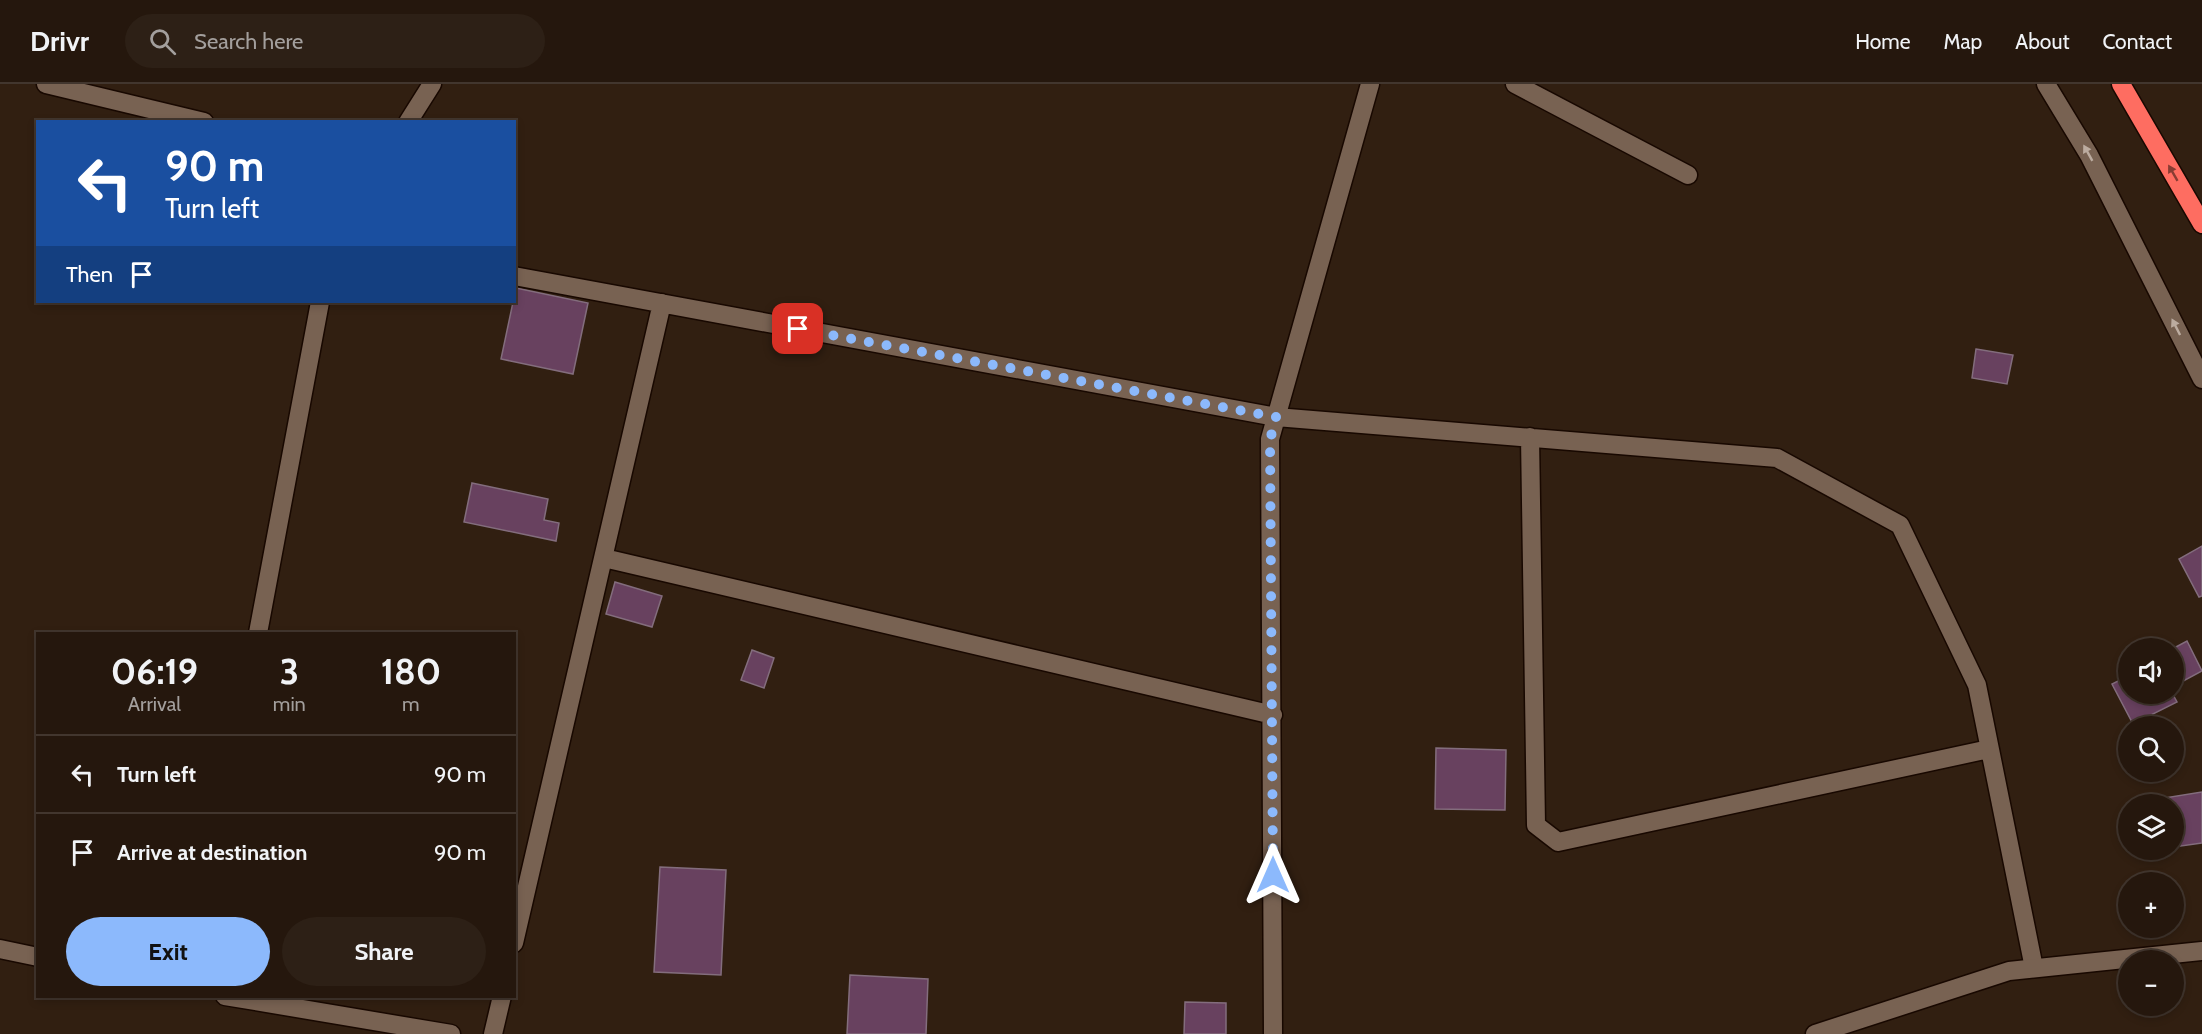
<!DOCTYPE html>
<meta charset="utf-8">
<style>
:root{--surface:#25170d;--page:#2d2016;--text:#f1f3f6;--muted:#a39f9d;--line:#42362e;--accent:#8cb9fc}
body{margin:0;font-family:Cabin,sans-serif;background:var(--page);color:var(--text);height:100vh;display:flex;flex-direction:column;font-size:22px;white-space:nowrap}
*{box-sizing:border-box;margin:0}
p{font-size:20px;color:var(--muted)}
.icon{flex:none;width:33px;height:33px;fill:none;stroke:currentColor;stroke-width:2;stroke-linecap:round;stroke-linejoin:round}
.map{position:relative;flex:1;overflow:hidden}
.side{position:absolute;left:36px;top:548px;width:480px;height:366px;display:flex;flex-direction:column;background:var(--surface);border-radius:0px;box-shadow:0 3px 9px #0003,0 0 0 2px var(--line)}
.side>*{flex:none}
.guide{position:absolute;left:36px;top:36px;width:480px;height:183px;border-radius:0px;box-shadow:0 3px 9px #0003,0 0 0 2px var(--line);background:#1a4fa0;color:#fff;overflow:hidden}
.tools{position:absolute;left:2118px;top:554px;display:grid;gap:12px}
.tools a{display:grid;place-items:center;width:66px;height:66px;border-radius:50%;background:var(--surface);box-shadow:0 3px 9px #0003,0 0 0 2px var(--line);font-size:30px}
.pin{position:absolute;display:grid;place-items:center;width:51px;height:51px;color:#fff;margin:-26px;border-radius:12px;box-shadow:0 3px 9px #0006}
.me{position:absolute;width:66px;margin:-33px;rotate:0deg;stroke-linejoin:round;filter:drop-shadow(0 0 4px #0008)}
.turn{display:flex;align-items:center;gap:21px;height:126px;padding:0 30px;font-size:27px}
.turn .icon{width:78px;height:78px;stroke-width:2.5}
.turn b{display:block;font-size:42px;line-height:51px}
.then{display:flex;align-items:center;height:57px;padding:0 30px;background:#0003;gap:12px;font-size:22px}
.eta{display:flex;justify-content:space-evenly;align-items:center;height:102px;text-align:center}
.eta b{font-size:36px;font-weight:700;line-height:42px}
.button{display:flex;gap:12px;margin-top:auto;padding:12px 30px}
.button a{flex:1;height:69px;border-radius:36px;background:var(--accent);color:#111;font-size:24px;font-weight:700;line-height:69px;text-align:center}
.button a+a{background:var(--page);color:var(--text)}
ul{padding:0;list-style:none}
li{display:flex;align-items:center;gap:18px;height:78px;padding:0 30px;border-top:2px solid var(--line)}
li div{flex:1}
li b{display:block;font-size:22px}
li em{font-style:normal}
header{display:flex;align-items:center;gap:36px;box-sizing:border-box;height:84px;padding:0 30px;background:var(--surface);border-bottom:2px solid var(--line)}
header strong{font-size:28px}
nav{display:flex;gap:33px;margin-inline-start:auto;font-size:21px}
.search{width:420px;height:54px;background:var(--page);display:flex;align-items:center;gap:15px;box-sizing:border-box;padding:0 21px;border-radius:33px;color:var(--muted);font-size:22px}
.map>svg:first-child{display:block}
.building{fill:#68415f;stroke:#836d7d;stroke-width:1.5}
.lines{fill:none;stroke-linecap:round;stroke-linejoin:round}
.street-casing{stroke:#180800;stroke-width:21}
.secondary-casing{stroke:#180800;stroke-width:21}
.highway-casing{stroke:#180800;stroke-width:21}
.street{stroke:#786252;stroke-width:18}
.secondary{stroke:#786252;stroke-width:18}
.highway{stroke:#fe6d61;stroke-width:18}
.oneway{fill:#bcaca0}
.oneway2{fill:#883c33}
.route{stroke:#8cb9fc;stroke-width:10;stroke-dasharray:0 18}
</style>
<header>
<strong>Drivr</strong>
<div class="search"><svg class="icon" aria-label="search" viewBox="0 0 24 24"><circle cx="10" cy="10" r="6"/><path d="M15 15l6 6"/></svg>Search here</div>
<nav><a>Home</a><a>Map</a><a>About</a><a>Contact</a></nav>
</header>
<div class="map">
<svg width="2202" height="950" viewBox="0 0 2202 950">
<rect width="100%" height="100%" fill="#311f11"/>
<path class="building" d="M516,204L588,219L573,290L501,275Z
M1976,265L2013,271L2007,300L1972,294Z
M472,399L548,415L544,436L559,439L556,457L464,438Z
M2202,462V512L2199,513L2179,475Z
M615,498L662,512L652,543L606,530Z
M2187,557L2202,587L2174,602V564Z
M752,566L774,574L764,604L741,596Z
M2128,592V609H2172L2177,618L2133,640L2112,600Z
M1436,664L1506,666L1505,726L1435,725Z
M2202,708V759L2174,763V720H2165L2164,714Z
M660,783L726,786L721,891L654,888Z
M850,891L928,895L926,950H847Z
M1185,918L1226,919V950H1184Z"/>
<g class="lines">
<g class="street-casing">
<path id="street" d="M46,0L204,38
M1515,0L1688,91
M408,38L432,0
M514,192L1276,333L1777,374L1900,441L1977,601L2034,884
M1530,353L1536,741L1558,758L1989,665
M604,474L1273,631
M258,549L320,218
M514,859L662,219
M493,950L502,912
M1273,950L1270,355L1370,0"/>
</g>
<g class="secondary-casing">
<path id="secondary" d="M2046,0L2089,71L2202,295
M0,865L38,873
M225,912L451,950
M1815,950L2009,887L2202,867"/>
</g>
<g class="highway-casing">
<path id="highway" d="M2121,0L2202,140"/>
</g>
<use href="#street" class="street"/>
<use href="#secondary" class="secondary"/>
<use href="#highway" class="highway"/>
</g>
<defs><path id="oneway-solid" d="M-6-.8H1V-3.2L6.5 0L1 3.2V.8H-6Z" transform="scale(1.5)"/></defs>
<g class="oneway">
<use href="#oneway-solid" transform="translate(2088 69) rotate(-119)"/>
<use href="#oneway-solid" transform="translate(2176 243) rotate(-117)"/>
</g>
<use class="oneway2" href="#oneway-solid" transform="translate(2173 89) rotate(-120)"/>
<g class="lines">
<path class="route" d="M798,245L1276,333L1270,356L1273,791"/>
</g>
</svg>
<div class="tools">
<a><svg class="icon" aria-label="sound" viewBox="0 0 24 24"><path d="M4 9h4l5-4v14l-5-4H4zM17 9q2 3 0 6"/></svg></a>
<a><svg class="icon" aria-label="search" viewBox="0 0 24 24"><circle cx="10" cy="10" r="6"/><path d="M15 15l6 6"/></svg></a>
<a><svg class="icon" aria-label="layers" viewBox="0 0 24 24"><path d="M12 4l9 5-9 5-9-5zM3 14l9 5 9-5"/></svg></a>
<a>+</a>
<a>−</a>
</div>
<div class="pin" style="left:798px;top:245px;background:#d93025"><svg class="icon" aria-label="arrive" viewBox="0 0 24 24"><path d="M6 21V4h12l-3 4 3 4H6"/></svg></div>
<svg class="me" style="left:1273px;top:791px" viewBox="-20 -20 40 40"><path d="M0-17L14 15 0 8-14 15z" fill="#8cb9fc" stroke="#fff" stroke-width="4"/></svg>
<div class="guide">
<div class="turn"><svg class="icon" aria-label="left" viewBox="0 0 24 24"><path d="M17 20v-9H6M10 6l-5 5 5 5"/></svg><div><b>90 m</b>Turn left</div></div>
<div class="then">Then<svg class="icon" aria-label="arrive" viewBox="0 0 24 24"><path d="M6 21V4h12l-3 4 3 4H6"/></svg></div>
</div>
<section class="side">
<div class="eta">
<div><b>06:19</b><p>Arrival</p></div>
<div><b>3</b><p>min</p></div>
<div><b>180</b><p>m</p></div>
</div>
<ul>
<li><svg class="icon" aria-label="left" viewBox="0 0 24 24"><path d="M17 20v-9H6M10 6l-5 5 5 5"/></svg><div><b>Turn left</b></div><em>90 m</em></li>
<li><svg class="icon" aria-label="arrive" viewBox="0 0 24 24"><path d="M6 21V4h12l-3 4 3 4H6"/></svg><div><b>Arrive at destination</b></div><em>90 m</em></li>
</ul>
<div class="button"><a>Exit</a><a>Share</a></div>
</section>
</div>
